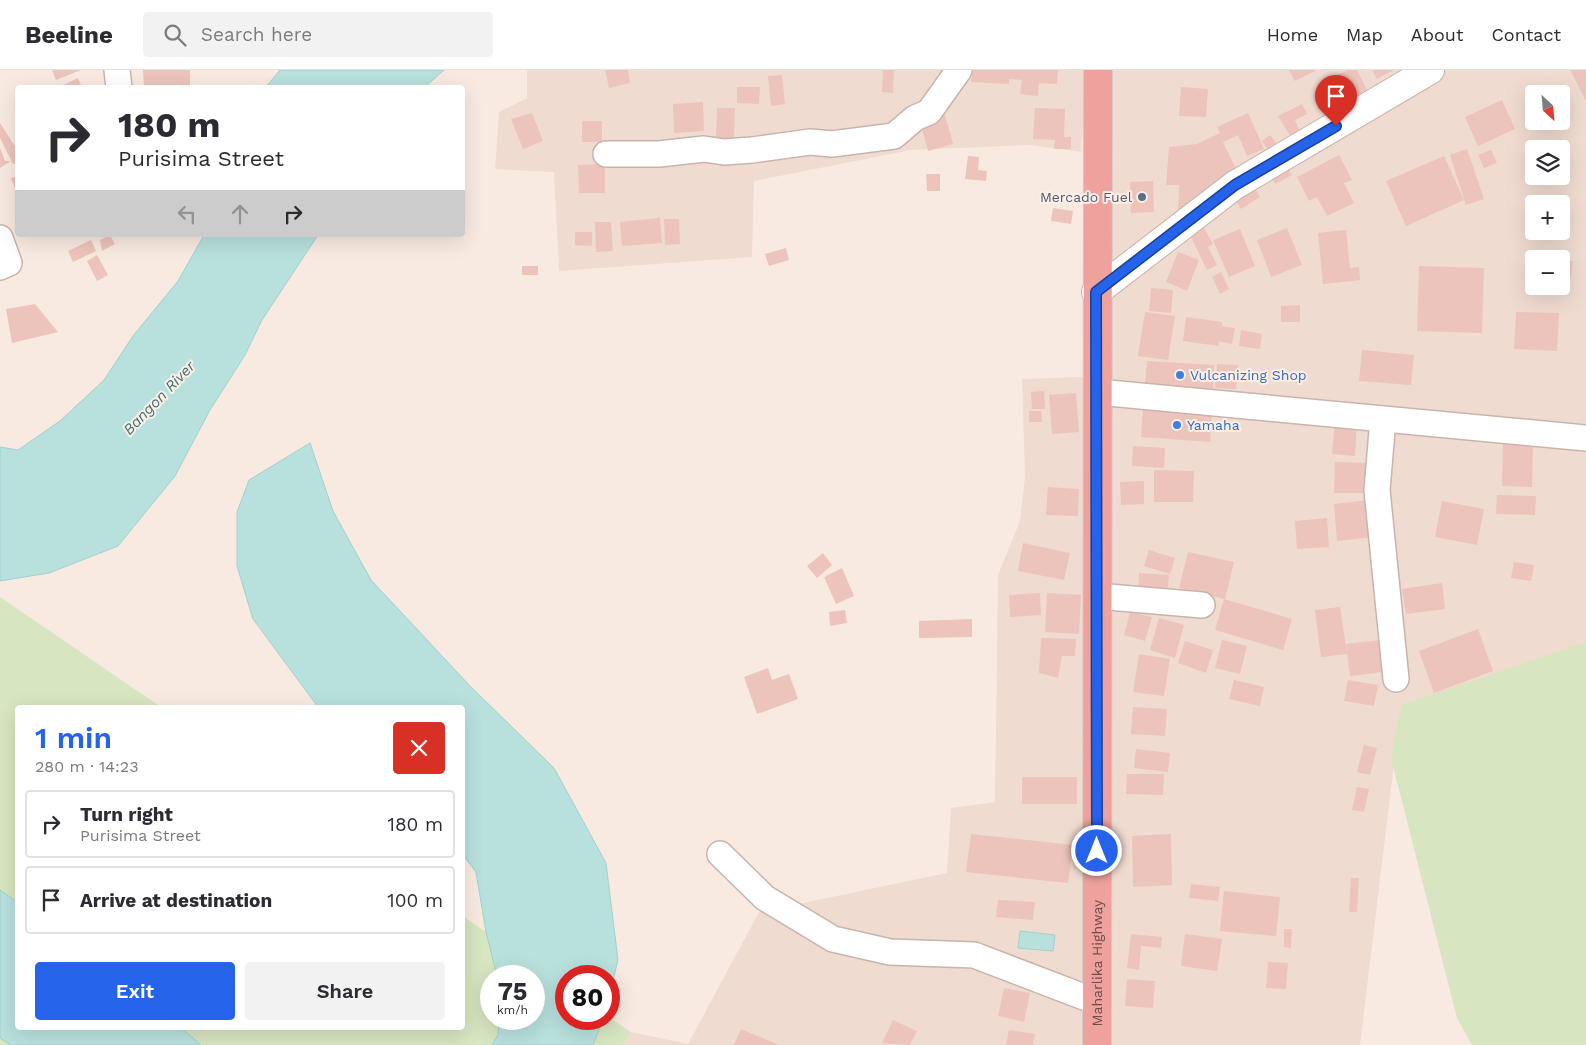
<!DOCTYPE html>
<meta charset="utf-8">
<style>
:root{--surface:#fff;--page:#f2f2f3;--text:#2b2b33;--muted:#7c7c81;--line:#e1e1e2;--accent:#2563eb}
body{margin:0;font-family:"Work Sans",sans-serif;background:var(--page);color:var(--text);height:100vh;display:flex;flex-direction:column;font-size:19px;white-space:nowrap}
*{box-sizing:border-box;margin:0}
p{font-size:16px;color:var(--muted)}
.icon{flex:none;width:28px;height:28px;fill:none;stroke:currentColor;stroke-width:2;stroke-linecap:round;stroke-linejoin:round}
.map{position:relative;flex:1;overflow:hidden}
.side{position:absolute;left:15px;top:635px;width:450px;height:325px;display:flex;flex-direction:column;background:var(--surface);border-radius:5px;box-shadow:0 5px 20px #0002}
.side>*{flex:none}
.guide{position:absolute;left:15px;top:15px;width:450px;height:152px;border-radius:5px;box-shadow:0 5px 20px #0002;background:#fff;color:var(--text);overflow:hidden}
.needle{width:32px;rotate:154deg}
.controls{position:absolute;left:1525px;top:15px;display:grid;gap:10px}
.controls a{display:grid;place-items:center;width:45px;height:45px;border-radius:5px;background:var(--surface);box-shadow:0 5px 20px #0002;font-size:25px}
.speed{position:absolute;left:480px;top:895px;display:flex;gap:10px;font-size:25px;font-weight:700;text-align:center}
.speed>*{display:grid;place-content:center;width:65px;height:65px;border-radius:50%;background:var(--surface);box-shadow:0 5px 20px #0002;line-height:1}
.speed small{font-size:12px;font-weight:400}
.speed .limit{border:8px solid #d22;background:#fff;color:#111}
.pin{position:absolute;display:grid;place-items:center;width:42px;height:42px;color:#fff;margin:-51px -21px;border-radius:50% 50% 50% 0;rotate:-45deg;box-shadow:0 0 5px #0007}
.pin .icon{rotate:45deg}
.me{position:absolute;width:55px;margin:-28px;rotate:0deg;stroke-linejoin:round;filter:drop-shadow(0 0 4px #0008)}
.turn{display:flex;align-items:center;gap:18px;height:105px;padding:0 20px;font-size:22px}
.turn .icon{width:65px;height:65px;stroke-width:2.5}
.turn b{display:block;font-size:35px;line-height:42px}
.lanes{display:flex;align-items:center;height:48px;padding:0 20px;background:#0003;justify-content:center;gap:25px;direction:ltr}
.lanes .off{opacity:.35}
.round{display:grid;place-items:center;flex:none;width:52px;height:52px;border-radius:5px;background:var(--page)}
.summary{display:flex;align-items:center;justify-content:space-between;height:85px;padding:0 20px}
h1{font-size:30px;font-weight:600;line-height:38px;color:var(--accent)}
.cta{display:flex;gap:10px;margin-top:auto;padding:10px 20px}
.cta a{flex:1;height:58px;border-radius:5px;background:var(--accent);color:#fff;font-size:20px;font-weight:600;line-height:58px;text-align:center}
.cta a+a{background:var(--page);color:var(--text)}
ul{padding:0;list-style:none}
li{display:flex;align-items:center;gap:15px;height:68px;margin:0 10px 8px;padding:0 10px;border:2px solid var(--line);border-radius:5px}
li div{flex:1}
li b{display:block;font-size:19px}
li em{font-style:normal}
header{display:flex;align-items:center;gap:30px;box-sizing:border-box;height:70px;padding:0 25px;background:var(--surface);border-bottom:1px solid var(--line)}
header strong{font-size:24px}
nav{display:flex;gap:28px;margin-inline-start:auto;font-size:18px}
.search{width:350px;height:45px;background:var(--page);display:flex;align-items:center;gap:12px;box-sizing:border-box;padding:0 18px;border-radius:5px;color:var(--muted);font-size:19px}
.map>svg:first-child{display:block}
.residential{fill:#f0dbd0;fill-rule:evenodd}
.green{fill:#d7e5c1;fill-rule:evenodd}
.water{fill:#b8e0dd;stroke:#9fd1ce}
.building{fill:#ecc4bb}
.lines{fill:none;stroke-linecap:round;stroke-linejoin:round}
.street-casing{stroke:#cab3ac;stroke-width:28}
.secondary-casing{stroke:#cdb2a9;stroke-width:30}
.highway-casing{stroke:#d3cac9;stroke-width:30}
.street{stroke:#fff;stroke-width:25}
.secondary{stroke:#fff;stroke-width:28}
.highway{stroke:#eea19d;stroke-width:28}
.route-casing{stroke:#184099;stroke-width:12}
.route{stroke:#2563eb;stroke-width:9}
.service-dot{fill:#5c6f8a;stroke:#fdefe6;stroke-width:2}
.shop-dot{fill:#3f7fe0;stroke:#fdefe6;stroke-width:2}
.labels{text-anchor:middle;stroke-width:4;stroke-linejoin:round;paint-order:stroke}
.service-label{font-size:14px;fill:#4e5e75;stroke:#fdefe6;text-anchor:end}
.shop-label{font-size:14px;fill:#366cbe;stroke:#fdefe6;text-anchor:start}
.street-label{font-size:14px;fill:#6d4f4a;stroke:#fdefe6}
.water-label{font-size:15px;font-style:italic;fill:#407270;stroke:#fdefe6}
</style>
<header>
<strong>Beeline</strong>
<div class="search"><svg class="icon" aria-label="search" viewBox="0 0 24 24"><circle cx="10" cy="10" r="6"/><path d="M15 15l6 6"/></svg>Search here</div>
<nav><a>Home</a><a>Map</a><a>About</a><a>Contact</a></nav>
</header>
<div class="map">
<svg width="1586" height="975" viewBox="0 0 1586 975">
<rect width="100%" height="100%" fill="#f9eae1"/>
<path class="residential" d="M527,0H1586V576L1401,636L1360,975H624L631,962L688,974L759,842L947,803L951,738L995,732L998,505L1020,451L1025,407L1022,309L1081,307L1110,310L1113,34L1085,30L1081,82L1030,75L911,80L754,111L752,187L559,201L554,102L495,99L499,42L527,28ZM1534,24H1561V51H1534ZM1534,79H1561V106H1534ZM1534,134H1561V161H1534ZM1534,189H1561V216H1534Z"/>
<path class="green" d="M0,527L161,637L18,638V958H462L463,846L566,917V949H609V947L631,962L624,975H0ZM491,906H534V949H491Z
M1586,572V975H1472L1457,948L1391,688L1401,635Z"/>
<path class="water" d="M280,0H444L425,17H266Z
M204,165H318L262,250L245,285L210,340L175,406L118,476L49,503L0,511V377L18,380L60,351L104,310L133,266L178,211Z
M310,373L333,441L371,510L471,617L554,698L606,793L618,890L609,926V906H566V949H603L593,975H492L498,965L499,949H534V906H497L486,862L476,802L463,785L462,638L318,637L253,549L237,496V442L249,410Z
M0,820L17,832L18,958H181L201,975H11L0,968Z
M1020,861L1055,865L1053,881L1018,878Z"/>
<path class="building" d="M52,0H81L56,10Z
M143,0H190V18H144Z
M605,0H628L630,13L609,18Z
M883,0H894L893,23L882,22Z
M972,0H1058L1057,14L1039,13L1038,26L1020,24L1022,10L1009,9V14L971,12Z
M1289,0H1315V1L1295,11Z
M1348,0H1357L1367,20L1345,31L1333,7Z
M1372,0H1394L1377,9Z
M1570,0H1586V31Z
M782,5L785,34L771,36L768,6Z
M78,8L82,18H57Z
M737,17H760L759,34L737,33Z
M1181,17L1208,19L1206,47L1179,46Z
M1502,30L1515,59L1478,76L1465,47Z
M703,32L704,61L674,63L673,34Z
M1302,34L1307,44L1295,50L1301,64L1292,69L1278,46Z
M717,38H735L734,69H716Z
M1035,38L1065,39L1064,67H1071V79H1054L1055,70L1033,69Z
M532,43L543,71L523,79L511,49Z
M1248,43L1264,79L1247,86L1238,65L1223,72L1238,103L1178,142L1179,115H1166L1169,77L1197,74L1220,63L1217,57Z
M945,45L953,74L928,81L920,51Z
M582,51H602V72H582Z
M0,53L18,81V93L13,94L0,68Z
M1270,65L1281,79L1272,86L1262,71Z
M0,78L5,91H11L0,98Z
M1467,79L1484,129L1466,135L1450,85Z
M1491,80L1497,93L1484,98L1478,85Z
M1339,85L1352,110L1344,113L1354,133L1327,146L1317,127L1309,131L1297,107Z
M968,86L979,87L978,100L987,101L986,111L965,109Z
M1444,86L1464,130L1406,156L1386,111Z
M605,94V123H579L578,95Z
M1287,96L1292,105L1275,114L1271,105Z
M926,104H940V121H927Z
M18,106V125H17L11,108Z
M1153,111L1154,142L1131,143L1130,112Z
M1253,116L1260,127L1241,139L1234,128Z
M1053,138L1073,141L1071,154L1051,151Z
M660,148L662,173L622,176L620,152Z
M664,149H679L680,174L665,175Z
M595,152H611L613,181L596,182Z
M1203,156L1213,174L1208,177L1217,195L1207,200L1189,163Z
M1287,158L1302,195L1271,207L1257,170Z
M1240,159L1255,196L1229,207L1213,170Z
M1346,160L1350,198L1359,197L1360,210L1323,214L1318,163Z
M575,162H592V176L575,175Z
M110,165L115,174L102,181L100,170Z
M91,170L96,181L73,192L68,181Z
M786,178L789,190L769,196L765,184Z
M1178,182L1199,190L1187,221L1166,212Z
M97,185L108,205L97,211L87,191Z
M1530,188H1534V210L1528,209Z
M1561,190L1573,191L1570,212H1561Z
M522,196H538V205H522Z
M1419,196L1484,198L1482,263L1417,261Z
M1221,202L1229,219L1220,224L1212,207Z
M1151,218L1173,220L1171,243L1149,241Z
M35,234L58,262L12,273L6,239Z
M1300,235V252H1281V236Z
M1145,242L1175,246L1168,290L1138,286Z
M1516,242L1559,243L1557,281L1514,279Z
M1186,247L1222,252V256L1235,258L1232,274L1219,271L1218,276L1183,271Z
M1241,260L1262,264L1260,279L1239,276Z
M1362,280L1414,285L1411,315L1359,311Z
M1147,291L1214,295L1213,320L1145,316Z
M1217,294L1238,295L1236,319L1215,318Z
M1044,321L1045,339H1032L1031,322Z
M1076,323L1079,362L1052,364L1049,325Z
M1143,339L1212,344L1210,372L1141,367Z
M1029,341H1041L1042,352H1029Z
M1335,351L1357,353L1355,386L1332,384Z
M1503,374H1533L1532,417L1502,416Z
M1133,376L1165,378L1164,398L1132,396Z
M1335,392L1372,393L1371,423H1334Z
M1154,400L1194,401L1193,432H1154Z
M1144,411V434L1121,435L1120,412Z
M1048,417L1079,419L1078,446L1046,445Z
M1497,425L1536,426L1535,445L1496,444Z
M1369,430L1373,467L1337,471L1334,434Z
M1442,431L1484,439L1477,475L1435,467Z
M1327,448L1329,477L1297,479L1295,451Z
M1023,473L1070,483L1064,510L1018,501Z
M1149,480L1175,488L1170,504L1144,496Z
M1188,482L1234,492L1225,529L1179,518Z
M823,483L832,495L817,508L807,496Z
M1514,492L1534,495L1531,511L1511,508Z
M842,498L854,526L836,534L824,507Z
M1139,503L1169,505L1167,525L1138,523Z
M1442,513L1445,539L1406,544L1402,519Z
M1040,523L1041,545L1010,547L1009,525Z
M1047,523L1081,525L1079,564L1045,562Z
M1224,529L1292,549L1283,580L1215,560Z
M1340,537L1347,584L1321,587L1315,540Z
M845,540L847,553L830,556L829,542Z
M1130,542L1152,547L1145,571L1124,565Z
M1159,548L1184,555L1175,588L1150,580Z
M972,549V567L919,568V551Z
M1478,559L1493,601L1434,623L1419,581Z
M1041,568L1076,569L1075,586H1062L1058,608L1039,603Z
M1388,569L1391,601L1350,606L1346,574Z
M1222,570L1247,576L1240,604L1215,598Z
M1185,571L1213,580L1206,603L1178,593Z
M1139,584L1170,589L1164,626L1133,622Z
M768,598L772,610L789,604L798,629L757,644L744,607Z
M1234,610L1264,617L1260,636L1229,629Z
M1348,610L1378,615L1374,636L1344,631Z
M1133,637L1167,639L1165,666L1131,664Z
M1364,675L1377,678L1370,705L1357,702Z
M1136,679L1170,683L1168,702L1134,698Z
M1127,704H1164L1163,725L1126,724Z
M1022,707H1077V734H1022Z
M1357,717L1369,719L1364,742L1352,740Z
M971,764L1073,775L1068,813L966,802Z
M1171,764L1172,815L1133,817L1132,766Z
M1351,808H1359L1357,842H1349Z
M1191,814L1220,817L1218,831L1189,828Z
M1224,821L1280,827L1276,866L1220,861Z
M998,830L1035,832L1033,850L996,847Z
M1284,859H1292L1291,878L1284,877Z
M1131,864L1162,867L1161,878L1141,876L1139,900L1127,898Z
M1185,864L1222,869L1217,901L1181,896Z
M1268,892L1288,893L1286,919L1266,918Z
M1127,909L1155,911L1153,938L1125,936Z
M1004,918L1030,923L1024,952L998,946Z
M893,950L917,961L910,975L882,973Z
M741,959L779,975H734Z
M1009,960L1035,964L1033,975H1006Z"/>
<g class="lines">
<g class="street-casing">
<path id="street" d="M117,0L119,18
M606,84H659L704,79L724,82L752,80L810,72L832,74L894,66L915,48L929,42L959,0
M0,168L9,193L0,197
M1098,322L1586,368
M1383,349L1377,420L1396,609
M1097,526L1202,535
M720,784L765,828L833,869L890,882L974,885L1097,932"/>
</g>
<g class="secondary-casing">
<path id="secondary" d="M1096,222L1235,115L1430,0"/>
</g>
<g class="highway-casing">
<g id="highway">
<path id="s1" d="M1097,975L1098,0"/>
</g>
</g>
<use href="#street" class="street"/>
<use href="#secondary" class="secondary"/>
<use href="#highway" class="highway"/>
</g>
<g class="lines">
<g class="route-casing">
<path id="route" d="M1097,781L1096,222L1235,115L1336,56"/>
</g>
<use href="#route" class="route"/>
</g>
<circle class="service-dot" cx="1142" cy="127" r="5"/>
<g class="shop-dot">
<circle cx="1180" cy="305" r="5"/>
<circle cx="1177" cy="355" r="5"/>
</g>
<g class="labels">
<g class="service-label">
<text x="1132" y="132">Mercado Fuel</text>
</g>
<g class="shop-label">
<text x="1190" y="310">Vulcanizing Shop</text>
<text x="1187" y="360">Yamaha</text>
</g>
<g class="street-label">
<text dy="5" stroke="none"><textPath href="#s1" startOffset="82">Maharlika Highway</textPath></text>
</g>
<g class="water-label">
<text transform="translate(159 328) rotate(-46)" y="5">Bangon River</text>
</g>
</g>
</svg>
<div class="controls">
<a><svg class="needle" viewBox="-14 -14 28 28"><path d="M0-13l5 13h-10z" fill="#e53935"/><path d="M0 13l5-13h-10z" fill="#7c7c81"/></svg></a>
<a><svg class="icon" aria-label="layers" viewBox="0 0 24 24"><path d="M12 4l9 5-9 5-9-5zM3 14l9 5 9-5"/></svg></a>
<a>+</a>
<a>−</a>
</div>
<div class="speed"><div>75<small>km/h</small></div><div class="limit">80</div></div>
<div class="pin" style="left:1336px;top:56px;background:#d93025"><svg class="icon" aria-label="arrive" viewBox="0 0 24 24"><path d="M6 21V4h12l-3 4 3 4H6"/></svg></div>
<svg class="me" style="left:1097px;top:781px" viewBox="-20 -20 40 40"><circle r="17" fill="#2563eb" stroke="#fff" stroke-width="3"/><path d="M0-11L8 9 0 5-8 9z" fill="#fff"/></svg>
<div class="guide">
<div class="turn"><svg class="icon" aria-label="right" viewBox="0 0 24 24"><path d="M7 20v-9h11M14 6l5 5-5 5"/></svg><div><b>180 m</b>Purisima Street</div></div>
<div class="lanes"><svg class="icon off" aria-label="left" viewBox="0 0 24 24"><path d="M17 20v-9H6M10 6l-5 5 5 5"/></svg><svg class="icon off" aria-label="ahead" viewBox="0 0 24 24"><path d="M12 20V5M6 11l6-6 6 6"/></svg><svg class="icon" aria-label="right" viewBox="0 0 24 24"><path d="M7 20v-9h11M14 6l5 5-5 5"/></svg></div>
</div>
<section class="side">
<div class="summary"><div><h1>1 min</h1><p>280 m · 14:23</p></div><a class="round" style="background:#d93025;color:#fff"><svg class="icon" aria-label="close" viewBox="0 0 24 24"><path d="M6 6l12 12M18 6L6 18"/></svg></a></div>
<ul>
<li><svg class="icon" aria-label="right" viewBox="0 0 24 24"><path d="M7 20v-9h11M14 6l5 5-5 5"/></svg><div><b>Turn right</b><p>Purisima Street</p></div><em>180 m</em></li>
<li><svg class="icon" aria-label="arrive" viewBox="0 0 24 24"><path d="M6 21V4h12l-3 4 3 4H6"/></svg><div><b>Arrive at destination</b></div><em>100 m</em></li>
</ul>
<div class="cta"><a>Exit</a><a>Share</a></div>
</section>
</div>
